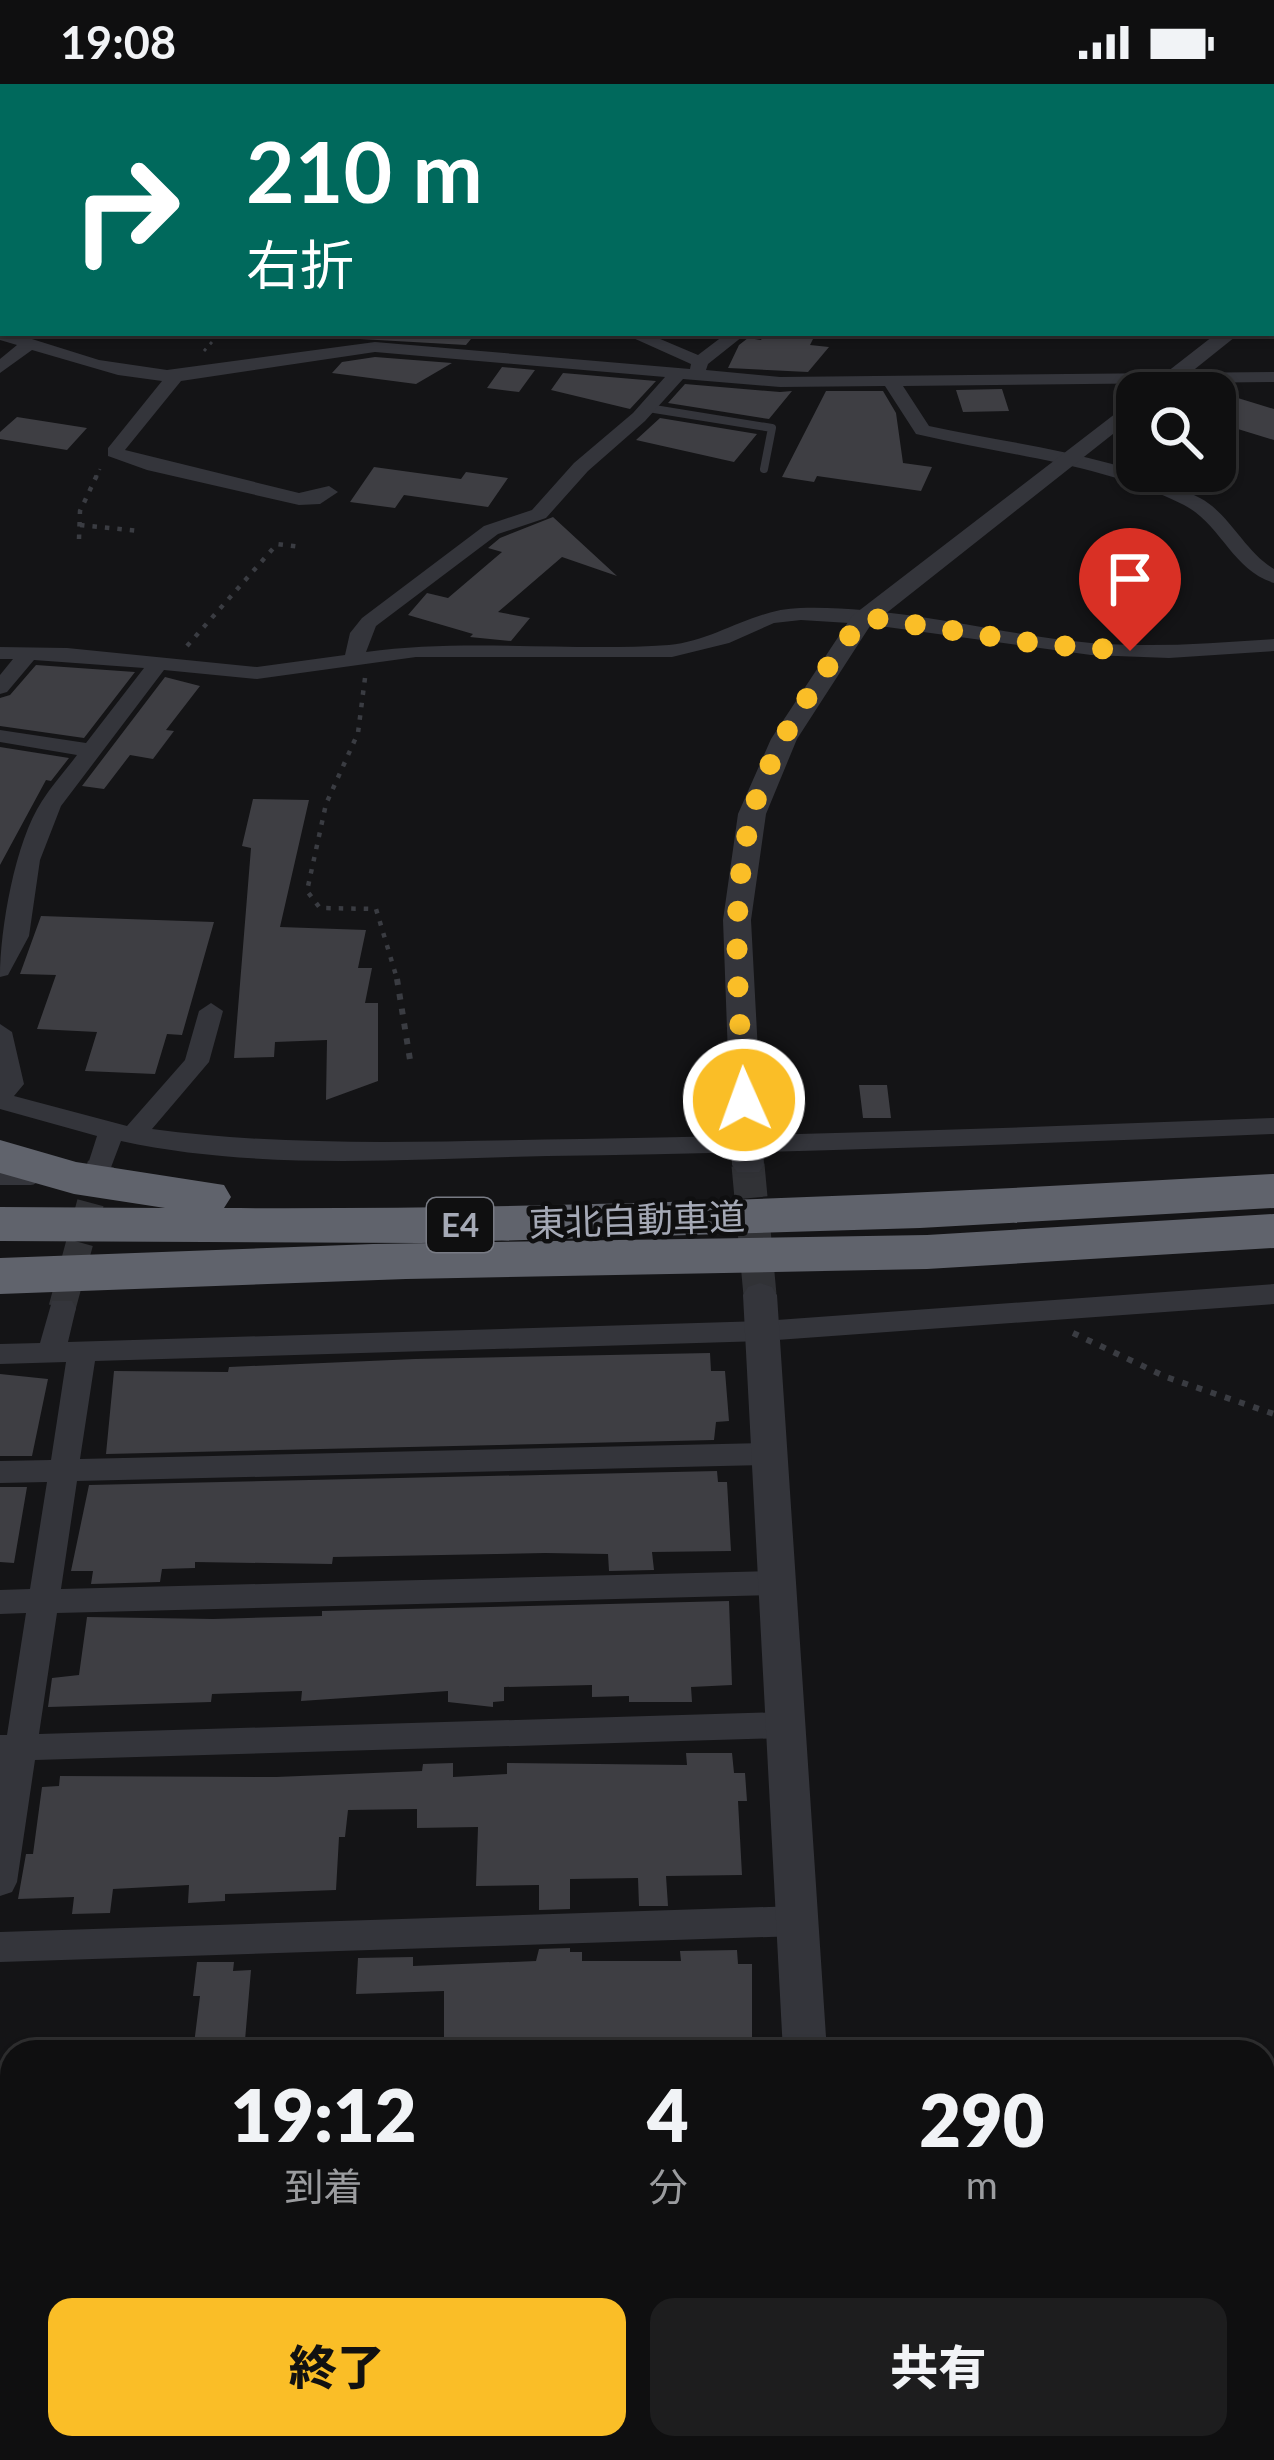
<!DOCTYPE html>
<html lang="ja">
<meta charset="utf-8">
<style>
:root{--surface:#0f0f10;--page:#1d1d1e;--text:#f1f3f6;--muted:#9b9c9f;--line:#2f2f30;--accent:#fabe27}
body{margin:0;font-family:Lato,"Noto Sans JP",sans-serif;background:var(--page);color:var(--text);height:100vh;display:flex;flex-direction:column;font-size:45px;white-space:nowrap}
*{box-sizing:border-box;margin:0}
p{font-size:39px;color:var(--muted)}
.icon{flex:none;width:66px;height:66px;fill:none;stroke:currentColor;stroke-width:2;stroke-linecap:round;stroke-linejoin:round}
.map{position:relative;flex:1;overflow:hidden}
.details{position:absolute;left:0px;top:1956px;width:1275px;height:420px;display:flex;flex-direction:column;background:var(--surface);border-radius:36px 36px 0 0;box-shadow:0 3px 9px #0004,0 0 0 3px var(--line)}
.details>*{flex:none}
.banner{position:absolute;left:0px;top:0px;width:1275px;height:252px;box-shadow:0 3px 9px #0004,0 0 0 3px var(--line);background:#00695c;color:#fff;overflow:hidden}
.controls{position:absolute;left:1116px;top:288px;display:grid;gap:24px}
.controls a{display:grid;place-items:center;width:120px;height:120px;border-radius:24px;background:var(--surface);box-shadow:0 3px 9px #0004,0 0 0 3px var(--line);font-size:60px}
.pin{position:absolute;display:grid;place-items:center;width:102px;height:102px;color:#fff;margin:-123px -51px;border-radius:50% 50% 50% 0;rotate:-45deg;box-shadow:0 0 12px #0007}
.pin .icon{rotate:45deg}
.me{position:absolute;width:132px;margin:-66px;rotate:358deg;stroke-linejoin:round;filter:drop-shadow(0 0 9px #0008)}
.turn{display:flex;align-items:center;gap:42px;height:252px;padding:0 48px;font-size:54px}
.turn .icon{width:156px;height:156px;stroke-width:2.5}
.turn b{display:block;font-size:84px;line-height:102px}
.eta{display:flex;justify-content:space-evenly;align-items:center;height:204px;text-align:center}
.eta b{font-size:72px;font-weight:800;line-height:84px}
.button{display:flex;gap:24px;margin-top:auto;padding:24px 48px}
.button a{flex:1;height:138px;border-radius:24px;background:var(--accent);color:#111;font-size:48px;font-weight:800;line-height:138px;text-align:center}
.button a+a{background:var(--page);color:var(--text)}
.status{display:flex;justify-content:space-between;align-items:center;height:84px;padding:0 60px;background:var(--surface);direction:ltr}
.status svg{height:33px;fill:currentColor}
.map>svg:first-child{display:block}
.building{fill:#3e3e43}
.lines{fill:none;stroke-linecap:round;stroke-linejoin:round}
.minor-tunnel{stroke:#313236;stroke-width:27;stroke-dasharray:27 14;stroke-linecap:butt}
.tertiary-tunnel{stroke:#313236;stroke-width:33;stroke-dasharray:33 16;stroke-linecap:butt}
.path-far2{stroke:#3a3c42;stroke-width:3;stroke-dasharray:3 6;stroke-linecap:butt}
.path-far1{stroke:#3a3c42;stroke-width:4.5;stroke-dasharray:4.5 8;stroke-linecap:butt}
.path{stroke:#3a3c42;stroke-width:6;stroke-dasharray:6 9;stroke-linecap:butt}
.service-far1{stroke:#34353b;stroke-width:8}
.service{stroke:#34353b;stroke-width:14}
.minor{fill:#34353b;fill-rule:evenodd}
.tertiary{fill:#34353b;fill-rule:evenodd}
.motorway{fill:#60636c;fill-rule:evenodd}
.route{stroke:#fabe27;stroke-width:21;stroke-dasharray:0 37.8}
.labels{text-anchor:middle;stroke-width:9;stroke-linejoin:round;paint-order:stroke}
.shield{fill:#0f0f10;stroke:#787b84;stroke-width:3}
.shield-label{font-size:33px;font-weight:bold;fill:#a5a9b6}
.street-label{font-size:36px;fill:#a5a9b6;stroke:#0f0f10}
</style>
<div class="status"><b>19:08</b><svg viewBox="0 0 49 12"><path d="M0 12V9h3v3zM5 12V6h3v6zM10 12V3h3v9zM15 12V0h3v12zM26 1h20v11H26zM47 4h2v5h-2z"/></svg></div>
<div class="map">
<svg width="1274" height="2376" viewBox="0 0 1274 2376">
<rect width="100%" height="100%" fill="#141416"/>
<path class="building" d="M365,249H476L466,261L360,255Z
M765,249H816L810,261L829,263L808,288L728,284L739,261L748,254L761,256Z
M375,273L452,279L416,300L332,289L342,278Z
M502,283L535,286L519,308L487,304Z
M563,289L656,297L630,325L551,306Z
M685,300L780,308L792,307L769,335L668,319Z
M1002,305L1009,327L963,328L956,306Z
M826,307H883L896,329L903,379L932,383L921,407L817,392L814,398L782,393Z
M1215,307L1274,325V356L1215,338Z
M17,333L87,344L67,366L0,355V348Z
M660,334L757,350L734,378L636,356Z
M374,383L461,395L466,388L508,394L488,423L404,411L395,424L350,418Z
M553,433L617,492L562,473L498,528L530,534L511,557L470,553L473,550L408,531L427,509L448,514L502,468L488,464L500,454Z
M36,581L135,588L84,654L0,642V614L10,611Z
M165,593L200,602L166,646L174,647L153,675L130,671L104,705L82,702Z
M0,663L69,674L51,697L46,696L0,781Z
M253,715L309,716L280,843L366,846L358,884H372L365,919H378V997L326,1016L327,956L275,958L274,973L234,974L251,764L242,762Z
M41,832L214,838L182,951L167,950L155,990L85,987L97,948L37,945L56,891L20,890Z
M859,1001H887L891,1034H863Z
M710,1269L711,1287H725L729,1337L716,1338L714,1356L106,1370L114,1287L228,1288L229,1283L415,1275Z
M0,1290L48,1295L32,1372H0Z
M717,1387L718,1398H727L731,1467L652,1468L654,1486L609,1487L608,1470L545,1469L333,1473L332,1480L195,1478V1484L162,1485L160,1498L91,1500L93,1487H71L89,1401Z
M0,1403H27L14,1479L0,1478Z
M729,1517L732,1601L691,1603L692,1618H629V1612L592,1613V1601L504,1603V1617L493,1618V1623L448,1618V1607L301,1617L302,1607L212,1610L211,1618L48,1623L52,1594L79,1591L87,1533L213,1535L322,1532V1527Z
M686,1669H732L734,1689H745L747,1717H738L742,1791L666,1792L668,1822H639L638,1794L570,1795V1825L539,1826V1801L476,1802L478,1743L417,1744V1725L348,1726L345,1753H339L336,1806L225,1810V1817L188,1819L189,1801L113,1805L110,1829L72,1830L74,1813L18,1815L26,1770H33L42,1703L59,1702L60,1692L276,1693L422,1687L423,1680L453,1679V1693L507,1690V1679L687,1681Z
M570,1864V1868H582V1877H681L680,1867L737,1866L738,1880H752V1968H444V1907L356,1910L358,1874L413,1873V1882L536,1877L539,1865Z
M197,1878H234L233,1887L251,1886L244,1968H193L200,1912H193Z"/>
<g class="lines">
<path class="minor-tunnel" d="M62,1224L101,1080"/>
<path class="tertiary-tunnel" d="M748,1081L760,1211"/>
<path class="path-far2" d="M204,267L220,249
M96,394L100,385"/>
<path class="path-far1" d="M80,441L139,447
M79,455L80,427L97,391
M187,562L277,460L301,463
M365,594L358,649L326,720L307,807L320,824L376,825L398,898"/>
<path class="path" d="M397,895L411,982
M1073,1249L1166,1293L1274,1330"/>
<path class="service-far1" d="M648,324L772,344L764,385"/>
<path class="service" d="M0,1094H31"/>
<path class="minor" d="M596,0H621L623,3H598Z
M1272,106H1274V116H1272Z
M0,245L99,276L167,286L375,258L690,285L691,280L622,249H646L698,271L727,249H747L708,280L706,286L780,293L1274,288V298L903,302L929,342C1017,361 1119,371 1200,414C1230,430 1244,467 1274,485V499C1232,486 1221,440 1184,421C1102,379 1004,371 916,350L885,302L780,303L683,295L645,337L588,387L546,434L498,450L376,542L366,568C467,554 568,568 669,561C715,557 753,525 800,524C897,521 994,550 1091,559C1152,564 1213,559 1274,555V567L1169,574L1091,571L865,540L801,536L774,539L729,559L672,573H416L257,595L164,586L61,722L40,776L29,852L8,891L0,893C0,845 15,758 42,717C52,701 66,686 77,671L0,658V646L86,659L144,584L34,576L7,608L0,610V591L13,575H0V563L67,564L257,583L345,571L350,549L362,534L484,442L532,426L574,379L633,329L665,293L375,268L181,297L125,366L299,409L329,402L338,408L320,420L299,421L147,386L108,372V364L162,297L118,291L32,266L0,289V275L17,261L0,256Z
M211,919L223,927L209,978L152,1045C294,1064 438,1057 581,1055C812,1051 1043,1043 1274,1034V1050C1032,1060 790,1069 547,1072C407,1075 259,1087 121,1057L110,1086L101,1089L88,1080L97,1052L0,1025V940L12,948L24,1000L14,1012L127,1042L185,976L199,927Z
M1274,1200V1220L763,1257L95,1277L80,1375L769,1359L779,1362L783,1370L779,1378L769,1381L77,1397L61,1505L776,1487L787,1491L791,1499L787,1507L776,1511L57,1529L39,1650L785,1628L796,1632L801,1641L796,1650L785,1654L35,1676L17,1798L12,1808L0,1812V1651H7L26,1529L0,1530V1506L30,1505L47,1398L0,1399V1377L51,1376L66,1278L0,1280V1260L40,1259L52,1217H72L76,1224L68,1258L763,1237Z
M798,1822L810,1827L815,1837L810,1847L798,1852L0,1878V1848Z
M0,2050L12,2051V2085L0,2084Z
M349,2364H389L388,2376H348Z
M1067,2364H1107L1109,2376H1069Z"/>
<path class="tertiary" d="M1272,209H1274L1272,223Z
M1217,249H1240L1165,309H1140Z
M1137,313V331L870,542L797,655L766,730L751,836L764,1081L759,1088H737L732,1081L723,836L738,730L771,655L852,532Z
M760,1199L772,1203L777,1211L827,1968H783L743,1211L748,1203Z
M804,2364H852L853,2376H805Z"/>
<path class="motorway" d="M0,1056L76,1078L224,1101L231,1113L224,1124C574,1126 924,1110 1274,1090V1124L920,1144L421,1159L0,1157V1123L165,1124L74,1110L0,1089Z
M1274,1130V1164L927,1185L406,1195L0,1210V1174L373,1160L927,1151Z"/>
</g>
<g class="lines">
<path class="route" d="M744,1016C740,922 727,822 752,730C771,659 819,596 860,537L865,533L1040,560L1130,567"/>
</g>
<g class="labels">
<rect class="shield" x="427" y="1114" width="66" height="54" rx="9"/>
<g class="shield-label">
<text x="460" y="1153">E4</text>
</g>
<g class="street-label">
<text transform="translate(637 1136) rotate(-2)" y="13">東北自動車道</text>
</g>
</g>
</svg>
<div class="controls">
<a><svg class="icon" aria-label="search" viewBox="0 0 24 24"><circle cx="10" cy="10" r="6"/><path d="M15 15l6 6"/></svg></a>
</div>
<div class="pin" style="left:1130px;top:567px;background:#d93025"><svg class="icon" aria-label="arrive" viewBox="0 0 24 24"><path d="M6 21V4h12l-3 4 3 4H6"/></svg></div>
<svg class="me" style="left:744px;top:1016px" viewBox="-20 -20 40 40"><circle r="17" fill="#fabe27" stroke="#fff" stroke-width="3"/><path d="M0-11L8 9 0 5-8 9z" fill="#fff"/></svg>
<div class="banner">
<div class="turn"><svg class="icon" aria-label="right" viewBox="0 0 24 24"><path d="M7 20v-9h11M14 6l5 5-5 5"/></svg><div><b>210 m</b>右折</div></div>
</div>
<section class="details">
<div class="eta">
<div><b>19:12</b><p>到着</p></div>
<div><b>4</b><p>分</p></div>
<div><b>290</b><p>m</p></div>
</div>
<div class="button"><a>終了</a><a>共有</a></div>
</section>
</div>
